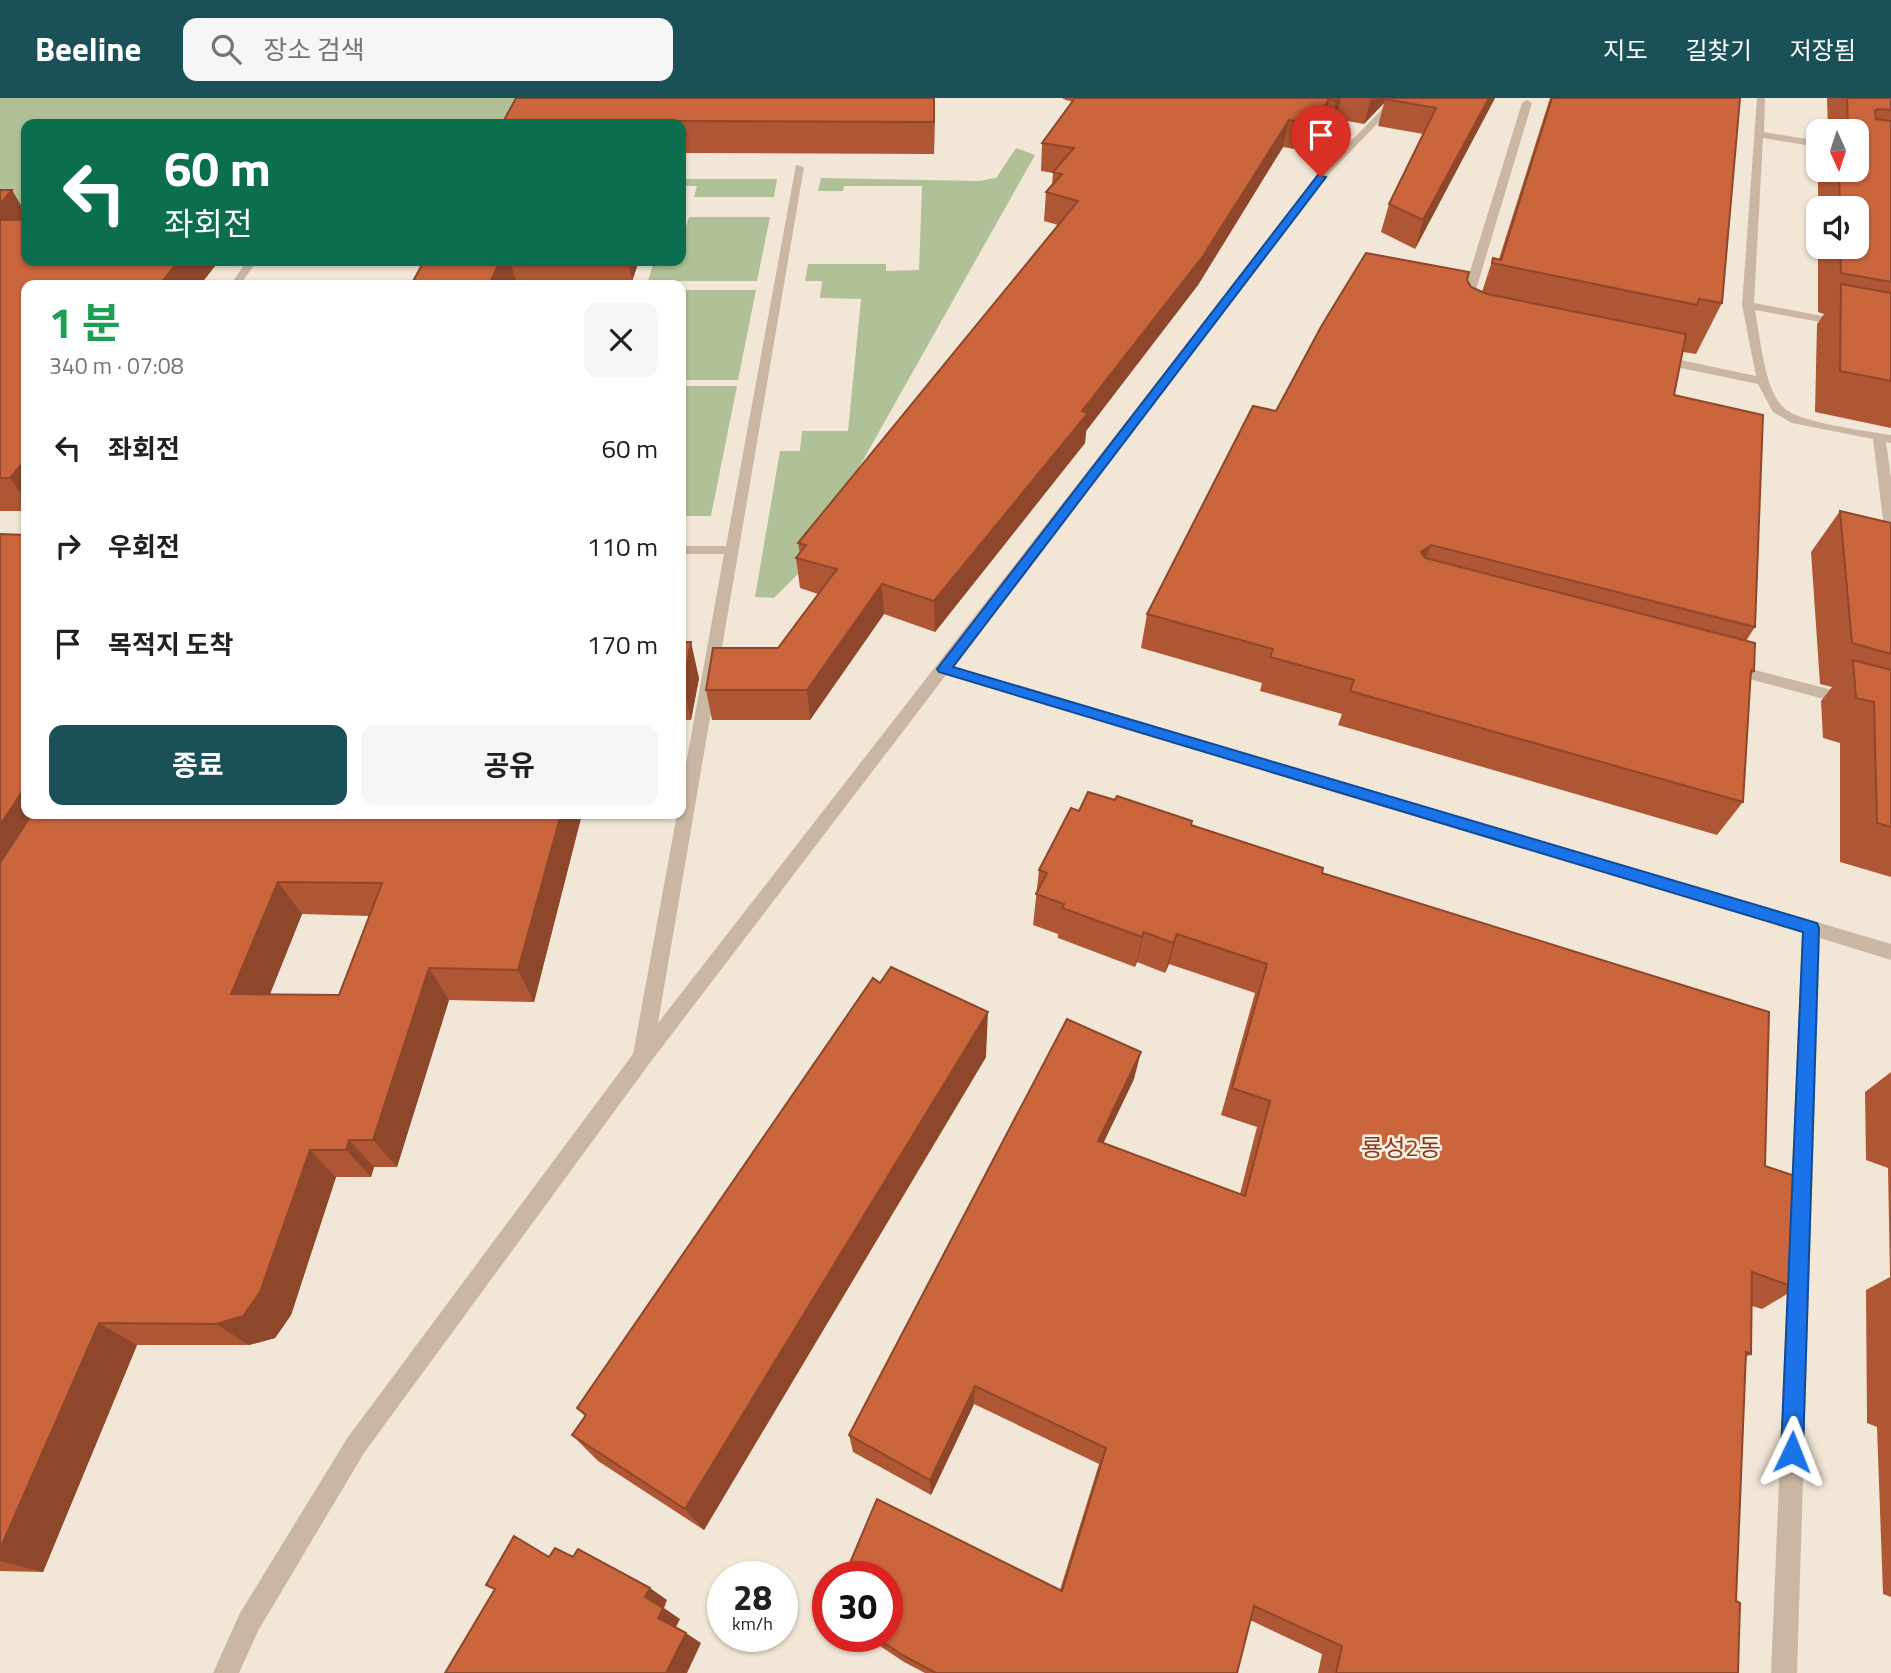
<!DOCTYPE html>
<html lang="ko">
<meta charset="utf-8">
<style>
:root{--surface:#fff;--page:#f6f6f6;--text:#202124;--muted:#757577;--accent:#1a5158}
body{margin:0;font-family:"Titillium Web","Noto Sans KR",sans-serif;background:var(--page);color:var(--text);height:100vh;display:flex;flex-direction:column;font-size:26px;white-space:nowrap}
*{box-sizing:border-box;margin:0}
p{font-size:23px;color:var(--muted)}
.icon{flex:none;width:38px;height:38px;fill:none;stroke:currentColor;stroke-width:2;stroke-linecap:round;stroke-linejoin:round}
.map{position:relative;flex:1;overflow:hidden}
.drawer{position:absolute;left:21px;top:182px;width:665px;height:539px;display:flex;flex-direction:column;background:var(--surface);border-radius:14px;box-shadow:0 2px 5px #0004}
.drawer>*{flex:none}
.banner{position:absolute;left:21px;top:21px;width:665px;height:147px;border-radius:14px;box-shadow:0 2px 5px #0004;background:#0b6e4f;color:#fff;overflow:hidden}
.needle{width:46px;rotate:177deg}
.buttons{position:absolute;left:1806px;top:21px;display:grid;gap:14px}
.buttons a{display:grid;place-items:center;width:63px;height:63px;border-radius:14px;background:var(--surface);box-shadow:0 2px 5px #0004;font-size:35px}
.speed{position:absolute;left:707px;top:1463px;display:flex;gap:14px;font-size:35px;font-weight:700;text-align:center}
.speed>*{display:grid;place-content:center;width:91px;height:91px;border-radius:50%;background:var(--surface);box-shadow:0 2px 5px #0004;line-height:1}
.speed small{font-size:18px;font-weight:400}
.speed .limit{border:10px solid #d22;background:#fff;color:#111}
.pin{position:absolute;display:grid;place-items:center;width:60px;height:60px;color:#fff;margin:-72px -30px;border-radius:50% 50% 50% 0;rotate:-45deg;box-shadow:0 0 7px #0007}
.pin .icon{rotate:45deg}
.me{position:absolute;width:77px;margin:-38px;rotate:2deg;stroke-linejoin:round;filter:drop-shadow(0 0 5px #0008)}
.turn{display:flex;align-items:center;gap:24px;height:147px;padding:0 28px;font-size:32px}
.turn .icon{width:91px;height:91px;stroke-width:2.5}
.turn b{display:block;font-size:49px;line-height:60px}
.round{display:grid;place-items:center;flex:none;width:74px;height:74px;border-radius:14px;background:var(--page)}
.head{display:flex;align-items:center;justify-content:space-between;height:119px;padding:0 28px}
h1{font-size:42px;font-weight:700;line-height:52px;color:#1e9e55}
.primary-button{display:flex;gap:14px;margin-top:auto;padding:14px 28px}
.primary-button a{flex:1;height:80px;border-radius:14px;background:var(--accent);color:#fff;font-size:28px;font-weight:700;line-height:80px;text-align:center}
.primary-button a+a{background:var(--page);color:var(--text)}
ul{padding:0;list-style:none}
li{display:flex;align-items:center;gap:21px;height:98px;padding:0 28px}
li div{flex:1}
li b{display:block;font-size:26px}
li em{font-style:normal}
header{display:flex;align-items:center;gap:42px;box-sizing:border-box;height:98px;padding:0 35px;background:var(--accent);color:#fff}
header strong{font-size:33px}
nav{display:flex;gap:38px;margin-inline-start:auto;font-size:24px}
.search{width:490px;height:63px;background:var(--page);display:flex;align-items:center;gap:18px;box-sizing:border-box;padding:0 24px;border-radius:14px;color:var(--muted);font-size:26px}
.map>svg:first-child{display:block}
.green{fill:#b1c197}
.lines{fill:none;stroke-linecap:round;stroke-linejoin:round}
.lane{fill:#cab7a3;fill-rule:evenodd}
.street{fill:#cab7a3;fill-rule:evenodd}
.wall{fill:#af5734;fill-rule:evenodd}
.shaded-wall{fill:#8e472a}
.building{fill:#cb653c;stroke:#8e472a;stroke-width:2;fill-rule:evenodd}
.route{fill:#1a73e8;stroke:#114b97;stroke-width:2}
.labels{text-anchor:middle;stroke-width:5;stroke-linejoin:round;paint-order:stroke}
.quarter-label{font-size:24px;fill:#873a1b;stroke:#faf1e4}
</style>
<header>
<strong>Beeline</strong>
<div class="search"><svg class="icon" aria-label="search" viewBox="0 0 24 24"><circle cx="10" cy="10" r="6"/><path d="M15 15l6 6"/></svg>장소 검색</div>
<nav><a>지도</a><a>길찾기</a><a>저장됨</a></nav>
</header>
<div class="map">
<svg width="1891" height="1575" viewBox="0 0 1891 1575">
<rect width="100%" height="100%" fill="#f2e7d7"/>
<path class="green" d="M0,0H587L536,9L487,26H26V115L0,111Z
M1016,50L1035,57L800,474L774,500L755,499L780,353H800L802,333H848L861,201L820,200L822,183H805L808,166H886V173L919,172L922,88H844L843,93H818L821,80L978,83L996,80Z
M681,81H777L774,99H694L697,88H681Z
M689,119H770L757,183H648L654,163H681V130H686Z
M681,192H756L738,282H681Z
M681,288H737L711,418H681Z"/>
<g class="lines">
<path class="lane" d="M1757,0H1765L1764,34L1818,43V49L1763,40L1754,205L1891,231V237L1755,212C1760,237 1764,291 1783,309C1798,325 1868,333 1891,337V345L1886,344L1891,380V434L1884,430L1873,341L1792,325L1773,314L1758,286L1657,265L1651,261L1657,257L1756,278L1742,207Z
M1527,2L1532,5L1470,212L1460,214L1458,212L1522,5Z"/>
<path class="street" d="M1393,0H1402L1324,81L953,568L1891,846V862L1820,840L1797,1575H1771L1802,835L946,577L649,966L364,1355L258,1533L239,1575H213L240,1515L348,1339L633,956L677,716H681V694L724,456H681V448H726L796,67L804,69L658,925L1318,77Z
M247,163H257L240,187H230Z
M1728,565L1891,607V619L1723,574L1720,570L1723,566Z"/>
</g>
<path class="wall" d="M516,0H935L934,56L681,55V26H502Z
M1063,0H1495L1415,151L1381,134L1389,106L1423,36L1378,28L1384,5L1364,26L1336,21L1330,30L1323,28L1307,53L1283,49L1198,187L1086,333L1085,345L935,534L884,516L810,622H712L706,592L778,550L818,496L800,490L796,460L800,456L798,445L1058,127L1044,123L1046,94L1052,87L1053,75L1041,73L1042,45L1073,4L1063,1Z
M1550,0H1740L1722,205L1696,256L1683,254L1674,297L1755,529L1746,543L1754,573L1751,577L1743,704L1717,737L1338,627L1342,616L1260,593L1262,585L1141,550L1147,516L1276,313L1467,182L1471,189L1482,194L1493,160L1499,161Z
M1827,0H1891V330L1815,314L1817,226L1824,216L1818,214V67V72H1857V33H1828ZM1818,110H1857V149H1818Z
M0,92L26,163H219L200,187H26V413H0Z
M424,163H639L632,183H516Z
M1840,413L1891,425V779L1840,764V645L1823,640L1821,603L1832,589L1820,586L1811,454Z
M0,436L26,716H582L534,904L449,902L397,1069H374L371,1079H336L291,1217L275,1240L249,1247H137L43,1474L0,1473ZM302,816L369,818L339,897L270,896Z
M681,544L699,580L691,622H681Z
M1079,713L1191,727L1322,775L1765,1068L1797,1190L1762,1211L1752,1208L1751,1256L1746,1259L1736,1503L1738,1575H1318L1322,1556L1250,1522L1237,1575H925L904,1564L865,1538H887L1060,1492L1099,1366L974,1306L931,1397L853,1354L849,1337L1134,981L1103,1045L1240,1096L1257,1029L1221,1017L1255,895L1169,866L1165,875L1137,864L1135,869L1058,840V836L1033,827L1039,772Z
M986,959L704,1432L598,1363L572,1337L585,1318L577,1310Z
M1891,974V1499L1883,1496L1877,1329L1867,1325L1866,1192L1890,1179L1888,1070L1866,1062L1865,994Z"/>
<path class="shaded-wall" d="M934,0H935L934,56Z
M1338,0H1341L1336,21L1330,30L1336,3Z
M1371,0H1389L1385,1L1384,5L1364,26Z
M1489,0H1495L1415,151L1423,122Z
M1329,1L1323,28L1307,53L1313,26Z
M1289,22L1283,49L1198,187L1086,333L1085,345L935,534L934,503L1082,313Z
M12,92L26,116V127L0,147V106Z
M179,163H219L200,187H159Z
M500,163H510L516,183L514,187H489Z
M628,163H639L632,183Z
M26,360V403L10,380Z
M1431,447L1418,481L1421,454Z
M882,486L884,516L810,622L807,592Z
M691,544L699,580L691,622L683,587Z
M26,688V716H61L0,813V727Z
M561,716H582L534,904L518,872Z
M278,784L302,816L258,926L231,896Z
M1144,834L1137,864L1135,869L1142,839Z
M1177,836L1169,866L1165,875L1173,845Z
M429,870L449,902L397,1069L373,1042Z
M988,914L986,959L704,1432L685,1411Z
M1141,954L1134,981L1092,1069L1098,1043Z
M349,1042L374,1069L371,1079L346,1052Z
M310,1052L336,1079L291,1217L275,1240L249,1247L216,1226Z
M99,1225L137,1247L43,1474L0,1463V1451Z
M975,1288L974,1306L931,1397L930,1382Z
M650,1490L667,1502L664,1510L680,1521L675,1531L658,1520L645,1499Z
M686,1535L701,1545L687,1575H666Z"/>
<path class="building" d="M516,0H934V24L668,23L667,26H502Z
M1075,0H1338L1336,3L1329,1L1313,26L1289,22L1203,158L1082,313L1088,315L934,503L882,486L807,592H706L713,550H778L837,471L796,460L806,447L798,445L1078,103L1046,94L1062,76L1053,74L1074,50L1042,45Z
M1387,0H1489L1423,122L1389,106L1436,10L1385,1Z
M1552,0H1740L1722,205L1699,201L1697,207L1492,165L1493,160L1501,162Z
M1847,0H1891V12L1878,11L1875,13L1876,21L1891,23V184L1841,175L1840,149H1857V110H1840L1839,72H1857V33H1838V26L1848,27Z
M0,92H12L0,106Z
M0,122H26V163H179L159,187H26V360L10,380H0Z
M1366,155L1469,174L1467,182L1471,189L1487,196L1686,236L1674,297L1763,317L1755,529L1431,447L1421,454L1425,460L1755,545L1754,573L1751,572L1743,704L1350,593L1354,582L1270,559L1273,551L1147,516L1253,308L1276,313L1322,227Z
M424,163H500L489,187H411Z
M1841,186L1891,195V283L1840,273Z
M1840,413L1891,425V556L1852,545Z
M0,436L26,437V688L0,727Z
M681,544H691L683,587H681Z
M1853,562L1891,572V729L1877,725L1874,604L1856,600Z
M1088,694L1115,702L1117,698L1192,723L1191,727L1323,770L1322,775L1769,914L1765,1068L1798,1079L1797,1190L1752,1174L1751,1256L1746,1254L1736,1503L1740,1505L1738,1575H1336L1342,1548L1254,1508L1237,1575H936L902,1557L874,1538H887V1479H844L877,1401L1062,1493L1106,1350L975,1288L930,1382L849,1337L1067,921L1141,954L1098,1043L1245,1098L1270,1003L1232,990L1267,866L1177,836L1173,845L1144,834L1142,839L1062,810L1064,806L1036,796L1047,775L1039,772L1071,710L1079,713Z
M32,716H561L518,872L429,870L373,1042H349L346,1052H310L260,1194L243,1218L216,1226L99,1225L0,1451V765ZM278,784L382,785L339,897L231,896Z
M891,869L988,914L685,1411L572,1337L586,1317L577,1310L873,880L880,885Z
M514,1438L549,1459L555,1450L573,1459L578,1451L650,1490L645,1499L663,1510L658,1520L686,1535L666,1575H445L495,1491L486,1487Z"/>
<path class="route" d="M1318,77L1326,79L953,569L1817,825L1819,830L1803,1354L1799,1362L1792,1365L1784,1362L1781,1354L1803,834L939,574L937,571Z"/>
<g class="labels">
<g class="quarter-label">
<text x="1401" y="1058">룡성2동</text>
</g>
</g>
</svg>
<div class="buttons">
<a><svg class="needle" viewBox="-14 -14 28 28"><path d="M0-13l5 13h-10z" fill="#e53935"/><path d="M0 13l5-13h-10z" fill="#757577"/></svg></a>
<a><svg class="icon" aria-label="sound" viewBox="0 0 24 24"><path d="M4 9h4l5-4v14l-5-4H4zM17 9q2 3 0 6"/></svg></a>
</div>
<div class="speed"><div>28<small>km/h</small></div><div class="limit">30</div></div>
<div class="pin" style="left:1321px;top:79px;background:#d93025"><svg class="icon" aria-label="arrive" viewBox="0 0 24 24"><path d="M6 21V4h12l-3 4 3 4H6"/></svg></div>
<svg class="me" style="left:1792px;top:1354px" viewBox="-20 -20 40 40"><path d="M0-17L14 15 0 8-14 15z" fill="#1a73e8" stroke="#fff" stroke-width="4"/></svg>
<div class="banner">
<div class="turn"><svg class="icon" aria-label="left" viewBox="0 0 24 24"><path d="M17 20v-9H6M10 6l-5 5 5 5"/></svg><div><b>60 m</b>좌회전</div></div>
</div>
<section class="drawer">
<div class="head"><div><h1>1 분</h1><p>340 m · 07:08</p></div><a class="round"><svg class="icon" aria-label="close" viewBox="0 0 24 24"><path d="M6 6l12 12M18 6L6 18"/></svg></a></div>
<ul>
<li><svg class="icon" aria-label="left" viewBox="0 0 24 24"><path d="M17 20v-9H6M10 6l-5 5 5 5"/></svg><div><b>좌회전</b></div><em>60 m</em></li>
<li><svg class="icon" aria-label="right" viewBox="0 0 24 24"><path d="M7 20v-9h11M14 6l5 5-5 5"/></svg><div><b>우회전</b></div><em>110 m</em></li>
<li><svg class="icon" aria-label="arrive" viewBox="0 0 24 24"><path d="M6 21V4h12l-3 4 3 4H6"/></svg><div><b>목적지 도착</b></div><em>170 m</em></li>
</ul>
<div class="primary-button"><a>종료</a><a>공유</a></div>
</section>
</div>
